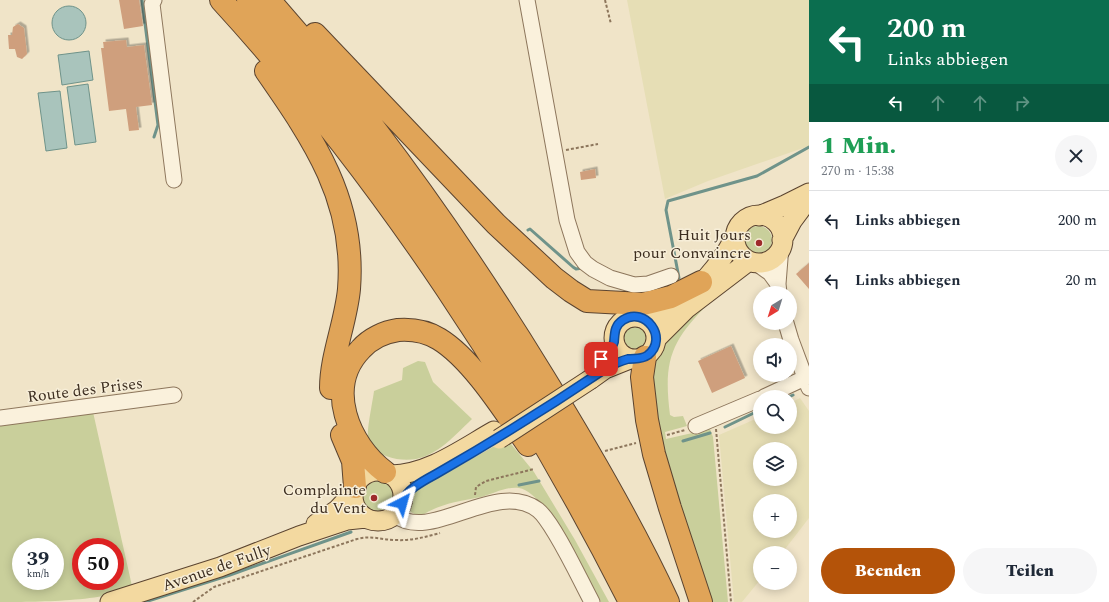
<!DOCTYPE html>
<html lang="de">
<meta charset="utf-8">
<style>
:root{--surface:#fff;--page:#f6f6f7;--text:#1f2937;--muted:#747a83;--line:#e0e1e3;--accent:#b45309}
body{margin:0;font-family:Spectral,serif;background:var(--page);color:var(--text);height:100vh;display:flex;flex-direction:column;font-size:15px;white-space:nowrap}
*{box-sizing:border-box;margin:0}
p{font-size:13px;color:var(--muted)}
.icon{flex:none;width:22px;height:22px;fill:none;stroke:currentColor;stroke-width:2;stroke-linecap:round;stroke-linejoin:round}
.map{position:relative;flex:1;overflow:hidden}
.panel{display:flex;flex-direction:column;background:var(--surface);width:300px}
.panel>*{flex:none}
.hud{background:#0b6e4f;color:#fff;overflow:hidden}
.needle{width:26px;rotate:218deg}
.tools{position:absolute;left:753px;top:286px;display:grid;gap:8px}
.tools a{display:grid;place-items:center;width:44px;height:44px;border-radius:50%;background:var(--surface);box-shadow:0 2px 10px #0003;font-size:20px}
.speed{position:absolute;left:12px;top:538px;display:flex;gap:8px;font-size:20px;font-weight:700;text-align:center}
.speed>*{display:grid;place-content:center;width:52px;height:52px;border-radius:50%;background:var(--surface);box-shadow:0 2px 10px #0003;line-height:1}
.speed small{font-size:10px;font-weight:400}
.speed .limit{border:6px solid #d22;background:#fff;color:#111}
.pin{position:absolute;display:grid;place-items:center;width:34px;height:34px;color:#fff;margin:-17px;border-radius:8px;box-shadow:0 2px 6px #0006}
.me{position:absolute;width:44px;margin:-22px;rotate:39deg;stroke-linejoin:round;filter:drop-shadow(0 0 3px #0008)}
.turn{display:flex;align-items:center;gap:14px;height:84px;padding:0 12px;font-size:18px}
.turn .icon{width:52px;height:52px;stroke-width:2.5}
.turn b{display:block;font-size:28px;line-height:34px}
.lanes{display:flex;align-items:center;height:38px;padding:0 12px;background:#0003;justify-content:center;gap:20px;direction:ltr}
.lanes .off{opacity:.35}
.round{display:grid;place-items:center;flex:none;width:42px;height:42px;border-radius:21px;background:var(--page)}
.head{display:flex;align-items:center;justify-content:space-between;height:68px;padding:0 12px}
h1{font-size:24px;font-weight:800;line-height:30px;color:#1e9e55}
.primary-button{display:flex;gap:8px;margin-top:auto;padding:8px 12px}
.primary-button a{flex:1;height:46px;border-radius:24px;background:var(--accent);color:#fff;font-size:16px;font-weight:800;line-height:46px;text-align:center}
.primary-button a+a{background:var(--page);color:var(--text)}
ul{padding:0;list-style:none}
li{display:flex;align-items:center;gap:12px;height:60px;padding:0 12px;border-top:1px solid var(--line)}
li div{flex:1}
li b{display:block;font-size:15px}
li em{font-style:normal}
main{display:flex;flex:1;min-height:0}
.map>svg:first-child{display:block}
.farmland{fill:#e6deb5;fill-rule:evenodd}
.green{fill:#c9cf9b;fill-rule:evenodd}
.water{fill:#a9c4bc;stroke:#6f938a}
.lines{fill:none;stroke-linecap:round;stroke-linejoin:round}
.stream{stroke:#6f938a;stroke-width:3}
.building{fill:#cf9f7d;filter:url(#shadow)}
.minor-casing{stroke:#8d765c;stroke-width:17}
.major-casing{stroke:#5b4430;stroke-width:21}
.highway-casing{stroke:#5b4430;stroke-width:24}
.path{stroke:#8d765c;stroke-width:2;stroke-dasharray:3 2;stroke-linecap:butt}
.minor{stroke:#faf1dc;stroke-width:15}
.major{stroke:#f3d9a0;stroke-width:19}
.highway{stroke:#e0a458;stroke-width:22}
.major-bridge-casing{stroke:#5b4430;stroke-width:21;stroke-linecap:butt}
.major-bridge{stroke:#f3d9a0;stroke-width:19}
.route-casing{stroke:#114b97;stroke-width:10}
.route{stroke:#1a73e8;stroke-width:7}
.poi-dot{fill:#9e2a2b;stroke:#f7eed8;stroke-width:1.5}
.labels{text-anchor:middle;stroke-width:3;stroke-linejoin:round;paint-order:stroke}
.poi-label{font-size:16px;fill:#3d2e20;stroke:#f7eed8;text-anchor:end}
.street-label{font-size:16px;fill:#3d2e20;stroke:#f7eed8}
</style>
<main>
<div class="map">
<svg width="809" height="602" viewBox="0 0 809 602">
<defs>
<filter id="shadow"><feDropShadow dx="2.5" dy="-2.5" stdDeviation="0" flood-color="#0004"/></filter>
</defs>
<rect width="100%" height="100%" fill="#f0e4c8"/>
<path class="farmland" d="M627,0H809V146L708,181L665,199Z
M800,398L809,411V518L782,553H760V580L742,602H734L719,435L760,417V427H790V403ZM760,449H790V479H760ZM760,501H790V531H760Z"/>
<path class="green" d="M744 240a14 14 0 1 1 28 0a14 14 0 1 1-28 0Z
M710,302C671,341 663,360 670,415L674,417L683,416L687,426L665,432L666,439L710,429L713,437L728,602H709L672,488L650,394L654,360L662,351L669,333Z
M622 338a13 13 0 1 1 26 0a13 13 0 1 1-26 0Z
M418,361L425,362L433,382L472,419C447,443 425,470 386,456C379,453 370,445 368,436C367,428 373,400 374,391L402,380L403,368Z
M93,412L132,586C113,602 30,602 0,602V423ZM21,547H55V581H21ZM81,547H115V581H81Z
M507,439L534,472L575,540L609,602H601C588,577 546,492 519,488C507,486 493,494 481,497C459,501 439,504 421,516C400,511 406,500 418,489Z
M359 497a19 19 0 1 1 38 0a19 19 0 1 1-38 0Z"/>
<path class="water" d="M52 23a17 17 0 1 1 34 0a17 17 0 1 1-34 0Z
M89,51L93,80L62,85L58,55Z
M88,84L96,142L75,145L67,87Z
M60,91L67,148L46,151L38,93Z"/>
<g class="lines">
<path class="stream" d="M142,0L158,125L154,137
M528,230L530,229L573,267L576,269L583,268
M675,280L679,278L666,210L668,201L757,176L809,147
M789,397L793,395
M725,427L760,410
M683,441L710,433
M519,485L539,481
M145,602L230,575L351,532"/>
</g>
<path class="building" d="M119,0H139L143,26L124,29Z
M18,24L24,28L27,54L22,59L17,57L15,49H9L8,35H12L13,27Z
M126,40L127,47L144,45L152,105L136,107L139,130L129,131L126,109L109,111L101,48H104L103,42Z
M595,169L596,178L581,180L580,172Z
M809,263V289L796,274Z
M731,346L745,378L712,393L698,361Z"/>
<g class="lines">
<g class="minor-casing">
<path id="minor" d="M154,0L152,4L174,180
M527,0L567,220L577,252L585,263L593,269L610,278L634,285L648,284L671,276
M756,263L770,273L778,284
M779,293L778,284L781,246
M786,323L791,340L809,388
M764,397L809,376
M0,418L174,395
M696,426L760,399
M395,515C431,544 496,478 538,510C554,523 581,582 592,602"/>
</g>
<g class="major-casing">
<path id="major" d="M735 239a24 24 0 1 1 48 0a24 24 0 1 1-48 0Z
M759,216L785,205L809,193
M782,240L792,221L809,198
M614 338a21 21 0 1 1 42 0a21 21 0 1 1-42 0Z
M642,318C651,315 662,313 671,308C697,292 721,264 735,237
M656,339L686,309L749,261
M591,379L605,369L630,359
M353 496a25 25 0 1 1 50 0a25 25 0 1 1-50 0Z
M391,475C429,474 462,449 494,431
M316,524L337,510L354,492
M110,602L220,567L299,536L347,520L366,518"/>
</g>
<g class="highway-casing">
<path id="highway" d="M221,0C383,177 522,389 630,602
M248,0C406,183 544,385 650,602
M269,0C372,116 462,244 543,376C588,449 632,524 668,602
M315,34L496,224L554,278L571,291L587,301L643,304L671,297L701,282
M266,71C314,140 356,201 349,289C346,322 331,356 331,388
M645,357L642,377L647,420L654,454L670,508L701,602
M342,435L353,461L355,487
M385,472C349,445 324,387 361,349C370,339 384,332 398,330C412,329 426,331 439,339C472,359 505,412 528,445"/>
</g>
<path class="path" d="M605,0L611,24
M566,150L598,144
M716,429L731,602
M667,435L685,430
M605,451L636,443
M475,495L476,487L486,481L534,469
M193,602L214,587L357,539C371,535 382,540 396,540C411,541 425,537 440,533"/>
<use href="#minor" class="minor"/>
<use href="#major" class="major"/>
<use href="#highway" class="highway"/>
<g class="major-bridge-casing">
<path id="major-bridge" d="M499,439L591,379"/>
</g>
<use href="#major-bridge" class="major-bridge"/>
</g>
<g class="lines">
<g class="route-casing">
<path id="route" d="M402,503C405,490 425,480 436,474C494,441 550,406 605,369C612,365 620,361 628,359C635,358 641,360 648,355C669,338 645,306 623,320C614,326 615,333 614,342C613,347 605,355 601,359"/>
</g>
<use href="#route" class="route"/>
</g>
<g class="poi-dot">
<circle cx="759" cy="243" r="4"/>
<circle cx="374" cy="498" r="4"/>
</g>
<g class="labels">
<g class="poi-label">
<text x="751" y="240">Huit Jours<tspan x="751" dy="18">pour Convaincre</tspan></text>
<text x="366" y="495">Complainte<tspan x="366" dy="18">du Vent</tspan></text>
</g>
<g class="street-label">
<text transform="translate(85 389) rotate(-7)" y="6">Route des Prises</text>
<text transform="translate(216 567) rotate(-19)" y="6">Avenue de Fully</text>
</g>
</g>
</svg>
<div class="tools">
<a><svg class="needle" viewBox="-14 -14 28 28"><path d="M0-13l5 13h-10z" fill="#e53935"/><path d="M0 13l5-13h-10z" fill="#747a83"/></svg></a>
<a><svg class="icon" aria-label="sound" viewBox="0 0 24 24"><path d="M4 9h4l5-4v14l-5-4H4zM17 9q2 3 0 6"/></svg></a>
<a><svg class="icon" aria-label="search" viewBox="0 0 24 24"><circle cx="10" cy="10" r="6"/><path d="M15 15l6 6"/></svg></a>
<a><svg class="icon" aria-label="layers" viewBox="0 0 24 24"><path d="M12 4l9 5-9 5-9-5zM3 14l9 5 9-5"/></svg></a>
<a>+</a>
<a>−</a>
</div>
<div class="speed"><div>39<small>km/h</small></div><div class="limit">50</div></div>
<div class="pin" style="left:601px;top:359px;background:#d93025"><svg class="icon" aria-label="arrive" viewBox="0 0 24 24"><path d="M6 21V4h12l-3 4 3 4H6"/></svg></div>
<svg class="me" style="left:402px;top:503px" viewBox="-20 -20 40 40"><path d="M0-17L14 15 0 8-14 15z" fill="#1a73e8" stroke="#fff" stroke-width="4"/></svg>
</div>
<section class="panel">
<div class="hud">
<div class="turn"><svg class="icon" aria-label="left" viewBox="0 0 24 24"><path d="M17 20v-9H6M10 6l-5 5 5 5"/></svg><div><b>200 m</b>Links abbiegen</div></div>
<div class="lanes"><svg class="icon" aria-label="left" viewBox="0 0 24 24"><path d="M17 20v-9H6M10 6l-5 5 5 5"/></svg><svg class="icon off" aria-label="ahead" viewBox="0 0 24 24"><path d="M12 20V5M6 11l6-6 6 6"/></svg><svg class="icon off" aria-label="ahead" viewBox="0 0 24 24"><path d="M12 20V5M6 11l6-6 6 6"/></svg><svg class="icon off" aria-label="right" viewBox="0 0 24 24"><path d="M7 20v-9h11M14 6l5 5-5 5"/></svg></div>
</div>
<div class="head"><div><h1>1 Min.</h1><p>270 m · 15:38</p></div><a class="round"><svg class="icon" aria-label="close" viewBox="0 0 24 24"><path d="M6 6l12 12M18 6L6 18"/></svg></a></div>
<ul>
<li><svg class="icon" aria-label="left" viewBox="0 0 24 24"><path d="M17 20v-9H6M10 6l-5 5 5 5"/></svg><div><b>Links abbiegen</b></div><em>200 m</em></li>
<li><svg class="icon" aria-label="left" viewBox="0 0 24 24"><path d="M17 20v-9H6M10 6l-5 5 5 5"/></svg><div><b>Links abbiegen</b></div><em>20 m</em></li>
</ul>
<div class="primary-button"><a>Beenden</a><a>Teilen</a></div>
</section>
</main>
